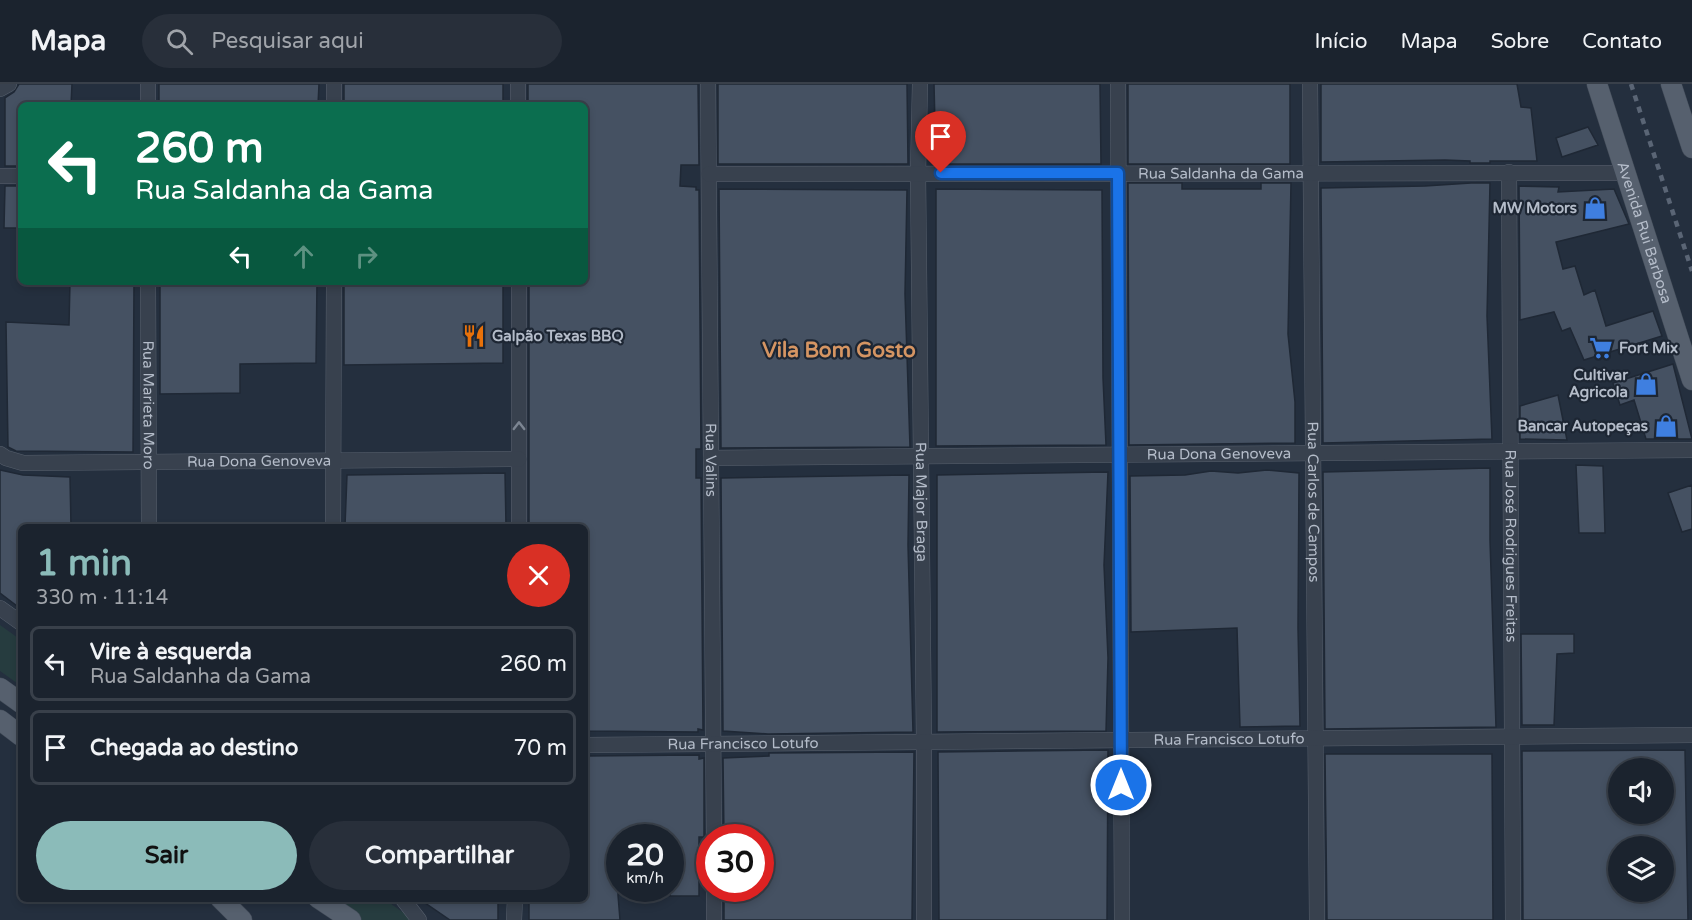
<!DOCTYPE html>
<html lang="pt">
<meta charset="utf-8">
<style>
:root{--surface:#1b232e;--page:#282f3a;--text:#f1f3f6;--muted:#a0a4aa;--line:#39404a;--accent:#8bbbb9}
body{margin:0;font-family:"Varela Round",sans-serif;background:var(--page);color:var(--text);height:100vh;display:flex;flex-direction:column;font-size:22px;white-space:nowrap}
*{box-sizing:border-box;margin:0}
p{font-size:20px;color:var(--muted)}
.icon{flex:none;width:33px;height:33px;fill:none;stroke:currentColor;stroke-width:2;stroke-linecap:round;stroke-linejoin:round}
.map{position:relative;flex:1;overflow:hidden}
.side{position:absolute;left:18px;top:440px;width:570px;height:378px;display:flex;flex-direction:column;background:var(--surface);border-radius:9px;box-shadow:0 3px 9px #0003,0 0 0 2px var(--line)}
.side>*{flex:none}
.top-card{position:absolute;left:18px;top:18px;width:570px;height:183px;border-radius:9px;box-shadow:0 3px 9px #0003,0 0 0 2px var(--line);background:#0b6e4f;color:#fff;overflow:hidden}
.controls{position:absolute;left:1608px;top:674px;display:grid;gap:12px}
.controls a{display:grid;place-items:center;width:66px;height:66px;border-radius:50%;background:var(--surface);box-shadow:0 3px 9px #0003,0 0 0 2px var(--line);font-size:30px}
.speed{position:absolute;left:606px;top:740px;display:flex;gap:12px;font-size:30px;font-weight:700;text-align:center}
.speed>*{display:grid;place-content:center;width:78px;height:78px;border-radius:50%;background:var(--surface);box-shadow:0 3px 9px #0003,0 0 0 2px var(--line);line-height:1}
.speed small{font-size:15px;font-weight:400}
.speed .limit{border:9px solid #d22;background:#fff;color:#111}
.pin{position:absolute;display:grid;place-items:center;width:51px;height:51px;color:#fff;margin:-62px -26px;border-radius:50% 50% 50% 0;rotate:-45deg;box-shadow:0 0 6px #0007}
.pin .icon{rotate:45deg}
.me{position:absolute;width:66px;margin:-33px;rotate:0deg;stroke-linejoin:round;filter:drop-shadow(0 0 4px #0008)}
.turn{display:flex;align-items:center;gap:21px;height:126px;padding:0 18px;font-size:27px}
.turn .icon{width:78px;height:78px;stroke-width:2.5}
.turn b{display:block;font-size:42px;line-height:51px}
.lanes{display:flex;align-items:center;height:57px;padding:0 18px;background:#0003;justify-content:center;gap:30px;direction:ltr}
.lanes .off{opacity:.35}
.round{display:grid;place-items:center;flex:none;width:63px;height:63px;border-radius:32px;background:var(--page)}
.headline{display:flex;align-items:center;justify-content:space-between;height:102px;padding:0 18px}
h1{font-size:36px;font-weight:800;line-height:45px;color:var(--accent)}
.button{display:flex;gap:12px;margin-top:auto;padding:12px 18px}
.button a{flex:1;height:69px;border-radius:36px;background:var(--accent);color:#111;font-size:24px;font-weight:800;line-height:69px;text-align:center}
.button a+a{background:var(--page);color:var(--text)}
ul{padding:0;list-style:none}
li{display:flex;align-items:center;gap:18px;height:75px;margin:0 12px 9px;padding:0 6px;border:3px solid var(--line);border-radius:9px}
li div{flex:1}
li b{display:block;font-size:22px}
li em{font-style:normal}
header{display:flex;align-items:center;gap:36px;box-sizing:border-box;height:84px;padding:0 30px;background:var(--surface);border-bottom:2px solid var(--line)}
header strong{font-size:28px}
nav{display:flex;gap:33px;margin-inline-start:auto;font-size:21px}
.search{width:420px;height:54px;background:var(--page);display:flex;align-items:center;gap:15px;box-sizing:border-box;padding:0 21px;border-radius:33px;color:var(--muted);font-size:22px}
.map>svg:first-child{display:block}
.green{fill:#263c3f}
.building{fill:#455162;stroke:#1f2835;stroke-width:1.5;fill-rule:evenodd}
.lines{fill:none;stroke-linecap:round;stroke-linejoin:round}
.minor-casing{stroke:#565f6c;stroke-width:16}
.major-casing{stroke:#414a57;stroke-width:21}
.minor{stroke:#38414e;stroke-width:15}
.major{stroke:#56606e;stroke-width:20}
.rail{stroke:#5a6575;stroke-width:4.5;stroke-dasharray:6 6;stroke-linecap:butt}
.oneway{stroke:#7c8592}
.route-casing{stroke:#114b97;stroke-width:15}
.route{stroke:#1a73e8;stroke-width:10}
.labels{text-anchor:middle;stroke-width:4.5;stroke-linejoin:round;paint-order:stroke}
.street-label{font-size:15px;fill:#b4bcc9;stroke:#1d2633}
.poi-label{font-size:15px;font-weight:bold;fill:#b4bcc9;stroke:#1d2633;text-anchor:end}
.district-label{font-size:21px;font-weight:bold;fill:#d59563;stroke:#1d2633}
</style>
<header>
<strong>Mapa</strong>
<div class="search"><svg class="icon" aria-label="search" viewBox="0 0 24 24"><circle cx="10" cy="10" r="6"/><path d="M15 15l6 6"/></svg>Pesquisar aqui</div>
<nav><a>Início</a><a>Mapa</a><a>Sobre</a><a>Contato</a></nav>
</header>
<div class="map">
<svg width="1692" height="836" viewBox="0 0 1692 836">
<rect width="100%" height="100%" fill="#242f3e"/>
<path class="green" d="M0,541L21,556V602L0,587Z
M328,815H384L411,834L409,836H359Z"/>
<path class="building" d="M19,0H72L71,21H21V82H5V14L14,8Z
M159,0H319L318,21H159Z
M344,0H503V21H344Z
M528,0H698L699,81H681L680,102L696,103V106H699L701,365H696V394H701L703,646L698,645V648L585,647V442H529V198H585V21H528Z
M718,0H907L908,80H718Z
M934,0H1100L1101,80H936Z
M1128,0H1290V80H1128Z
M1321,0H1517L1521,23L1531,24L1537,77H1490V79H1470V77L1445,76L1321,78Z
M1588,43L1598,61L1562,73L1556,54Z
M1128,99H1182V105H1261V99H1291L1288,250L1295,318V359L1129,361Z
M1471,99H1490L1487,232L1492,355L1323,359L1321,104L1425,102Z
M5,102H21V144H4Z
M1519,102L1559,103L1558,108L1614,105L1629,140L1556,158L1563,185L1575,182L1584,211L1595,206L1606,242L1653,227L1662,252L1584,276L1570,244L1562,247L1554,228L1520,236Z
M719,105L907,106L905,210L910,363L721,364Z
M936,105L1102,106L1103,294L1106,361L936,362Z
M70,198H134L133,368L16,367L8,363L6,238L69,241Z
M160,198H317L316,279L240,280V309L160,310Z
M344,198H503V279L344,281Z
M1673,280L1692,355H1646L1634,316L1620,321L1613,299Z
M1558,311L1567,356L1520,355V322Z
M1576,381L1603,382L1605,449H1579Z
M1490,384V456L1496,643L1325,645L1323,388Z
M0,386L23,391L70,393L71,442H21V525L0,509Z
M1267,386L1299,389L1298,544L1300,642L1240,643L1237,544L1131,548L1130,392L1185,391L1211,387L1238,389Z
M1108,388L1104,481L1108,574L1106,647L937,648V391Z
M505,389L506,442H345L347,391Z
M909,391L908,461L913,648L768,650L723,647L721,394Z
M1692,401V445L1682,448L1668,409Z
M1521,550H1574V569L1557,570L1554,641H1522Z
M1108,666L1107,836H939L938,668Z
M1685,666L1688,836H1523L1522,667ZM1618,684H1664V729H1618ZM1618,762H1664V807H1618Z
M914,668L912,836H724V804H760V753H724L723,674L769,672V669Z
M1325,670H1492L1493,836H1327Z
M699,671V675L704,674V753H699V812H670V753H620L618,811L620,836H529V814H585V672Z
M418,814H498V836H450Z"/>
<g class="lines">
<g class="minor-casing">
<g id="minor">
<path d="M148,0V21"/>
<path d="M334,0V21"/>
<path d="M518,0V21"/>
<path id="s1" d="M708,0L714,753"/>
<path id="s2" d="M920,0L918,89L924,657V836"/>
<path d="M1118,0L1122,836"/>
<path id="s3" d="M1310,0L1317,836"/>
<path d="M0,5L9,0"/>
<path id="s4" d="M1509,88L1513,836"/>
<path id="s5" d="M709,90L1625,89"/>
<path d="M0,92H21"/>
<path id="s6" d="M148,198L149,442"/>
<path d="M519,198V442"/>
<path id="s7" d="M0,370L6,374L23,379L519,375"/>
<path id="s8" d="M711,374L1692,366"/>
<path d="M333,442L334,198"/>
<path d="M0,524L21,539"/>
<path id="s9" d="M585,661L1692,651"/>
<path d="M714,804V836"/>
<path d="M402,814L419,836"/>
<path d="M514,836L515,814"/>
</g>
</g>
<g class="major-casing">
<g id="major">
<path id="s10" d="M1597,0L1692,296"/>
<path d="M1671,0L1692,64"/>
<path d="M0,604L21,619"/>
<path d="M0,636L21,652"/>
<path d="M220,814L242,836"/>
<path d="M318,814L351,836"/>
</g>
</g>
<use href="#minor" class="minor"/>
<use href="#major" class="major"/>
<path class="rail" d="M1631,0L1692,187"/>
</g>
<defs><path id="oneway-chevron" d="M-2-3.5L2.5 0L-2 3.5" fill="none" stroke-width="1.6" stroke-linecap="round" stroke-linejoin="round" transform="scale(1.5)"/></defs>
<use class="oneway" href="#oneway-chevron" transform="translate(519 342) rotate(-90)"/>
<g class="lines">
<g class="route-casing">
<path id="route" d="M941,89H1118L1121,701"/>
</g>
<use href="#route" class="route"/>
</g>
<defs>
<g id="shop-bare" transform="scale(1.8)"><path d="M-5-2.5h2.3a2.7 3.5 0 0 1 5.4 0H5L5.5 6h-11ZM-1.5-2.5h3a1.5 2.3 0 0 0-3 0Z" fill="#3f7fe0" stroke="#1d2633" stroke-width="2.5" paint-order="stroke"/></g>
<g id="restaurant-bare" transform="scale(1.8)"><path d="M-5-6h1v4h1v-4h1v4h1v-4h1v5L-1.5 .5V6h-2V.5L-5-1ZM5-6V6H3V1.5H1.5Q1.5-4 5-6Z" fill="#e8710a" stroke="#1d2633" stroke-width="2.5" paint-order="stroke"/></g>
<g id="supermarket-bare" transform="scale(1.8)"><path d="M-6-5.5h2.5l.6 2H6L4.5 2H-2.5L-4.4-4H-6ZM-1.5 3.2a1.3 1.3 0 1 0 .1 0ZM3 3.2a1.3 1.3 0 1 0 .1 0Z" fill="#3f7fe0" stroke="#1d2633" stroke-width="2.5" paint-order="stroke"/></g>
</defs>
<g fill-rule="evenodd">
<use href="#shop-bare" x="1595" y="124"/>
<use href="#restaurant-bare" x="474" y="252"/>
<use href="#supermarket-bare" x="1601" y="264"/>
<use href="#shop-bare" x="1646" y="300"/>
<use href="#shop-bare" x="1666" y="342"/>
</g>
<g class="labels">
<g class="street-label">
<text dy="5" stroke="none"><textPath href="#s5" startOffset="512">Rua Saldanha da Gama</textPath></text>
<text dy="5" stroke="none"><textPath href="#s10" startOffset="156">Avenida Rui Barbosa</textPath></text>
<text dy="5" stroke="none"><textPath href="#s6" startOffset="123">Rua Marieta Moro</textPath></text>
<text dy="5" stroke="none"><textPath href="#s8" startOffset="508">Rua Dona Genoveva</textPath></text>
<text dy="5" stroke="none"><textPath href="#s7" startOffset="261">Rua Dona Genoveva</textPath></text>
<text dy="5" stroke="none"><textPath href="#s1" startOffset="376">Rua Valins</textPath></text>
<text dy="5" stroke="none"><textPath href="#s2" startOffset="418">Rua Major Braga</textPath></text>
<text dy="5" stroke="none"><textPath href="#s3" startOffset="418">Rua Carlos de Campos</textPath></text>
<text dy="5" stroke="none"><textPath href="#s4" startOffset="374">Rua José Rodrigues Freitas</textPath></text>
<text dy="5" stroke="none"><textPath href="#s9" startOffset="644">Rua Francisco Lotufo</textPath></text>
<text dy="5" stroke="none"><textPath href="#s9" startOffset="158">Rua Francisco Lotufo</textPath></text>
</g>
<g class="poi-label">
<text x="1577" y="129">MW Motors</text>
<text x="492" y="257" text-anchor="start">Galpão Texas BBQ</text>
<text x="1619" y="269" text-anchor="start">Fort Mix</text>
<text x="1628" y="296">Cultivar<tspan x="1628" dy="17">Agricola</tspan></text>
<text x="1648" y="347">Bancar Autopeças</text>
</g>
<g class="district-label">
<text x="839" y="273">Vila Bom Gosto</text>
</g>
</g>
</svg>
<div class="controls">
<a><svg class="icon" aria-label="sound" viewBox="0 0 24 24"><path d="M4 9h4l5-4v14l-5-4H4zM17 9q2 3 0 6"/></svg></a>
<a><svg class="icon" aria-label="layers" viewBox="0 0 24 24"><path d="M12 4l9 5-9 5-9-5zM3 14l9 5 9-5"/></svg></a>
</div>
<div class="speed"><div>20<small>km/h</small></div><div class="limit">30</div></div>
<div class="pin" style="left:941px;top:89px;background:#d93025"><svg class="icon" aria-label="arrive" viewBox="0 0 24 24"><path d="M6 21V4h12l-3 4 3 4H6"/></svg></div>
<svg class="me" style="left:1121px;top:701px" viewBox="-20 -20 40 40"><circle r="17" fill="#1a73e8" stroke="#fff" stroke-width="3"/><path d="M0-11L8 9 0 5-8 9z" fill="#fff"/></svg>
<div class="top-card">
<div class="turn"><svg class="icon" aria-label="left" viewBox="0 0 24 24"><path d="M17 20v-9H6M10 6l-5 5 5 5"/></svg><div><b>260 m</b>Rua Saldanha da Gama</div></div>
<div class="lanes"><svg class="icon" aria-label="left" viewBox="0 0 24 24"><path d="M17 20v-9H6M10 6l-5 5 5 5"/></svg><svg class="icon off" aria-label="ahead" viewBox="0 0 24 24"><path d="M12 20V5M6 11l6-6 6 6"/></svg><svg class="icon off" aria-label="right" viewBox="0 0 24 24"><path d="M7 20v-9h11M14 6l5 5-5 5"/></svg></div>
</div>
<section class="side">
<div class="headline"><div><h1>1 min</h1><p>330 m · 11:14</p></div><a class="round" style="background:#d93025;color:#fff"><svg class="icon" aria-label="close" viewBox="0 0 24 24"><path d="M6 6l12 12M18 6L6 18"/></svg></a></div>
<ul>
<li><svg class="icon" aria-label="left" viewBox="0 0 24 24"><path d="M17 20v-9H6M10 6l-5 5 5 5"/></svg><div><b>Vire à esquerda</b><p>Rua Saldanha da Gama</p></div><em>260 m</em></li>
<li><svg class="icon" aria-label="arrive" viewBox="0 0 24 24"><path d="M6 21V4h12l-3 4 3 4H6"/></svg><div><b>Chegada ao destino</b></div><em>70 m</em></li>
</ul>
<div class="button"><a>Sair</a><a>Compartilhar</a></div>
</section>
</div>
